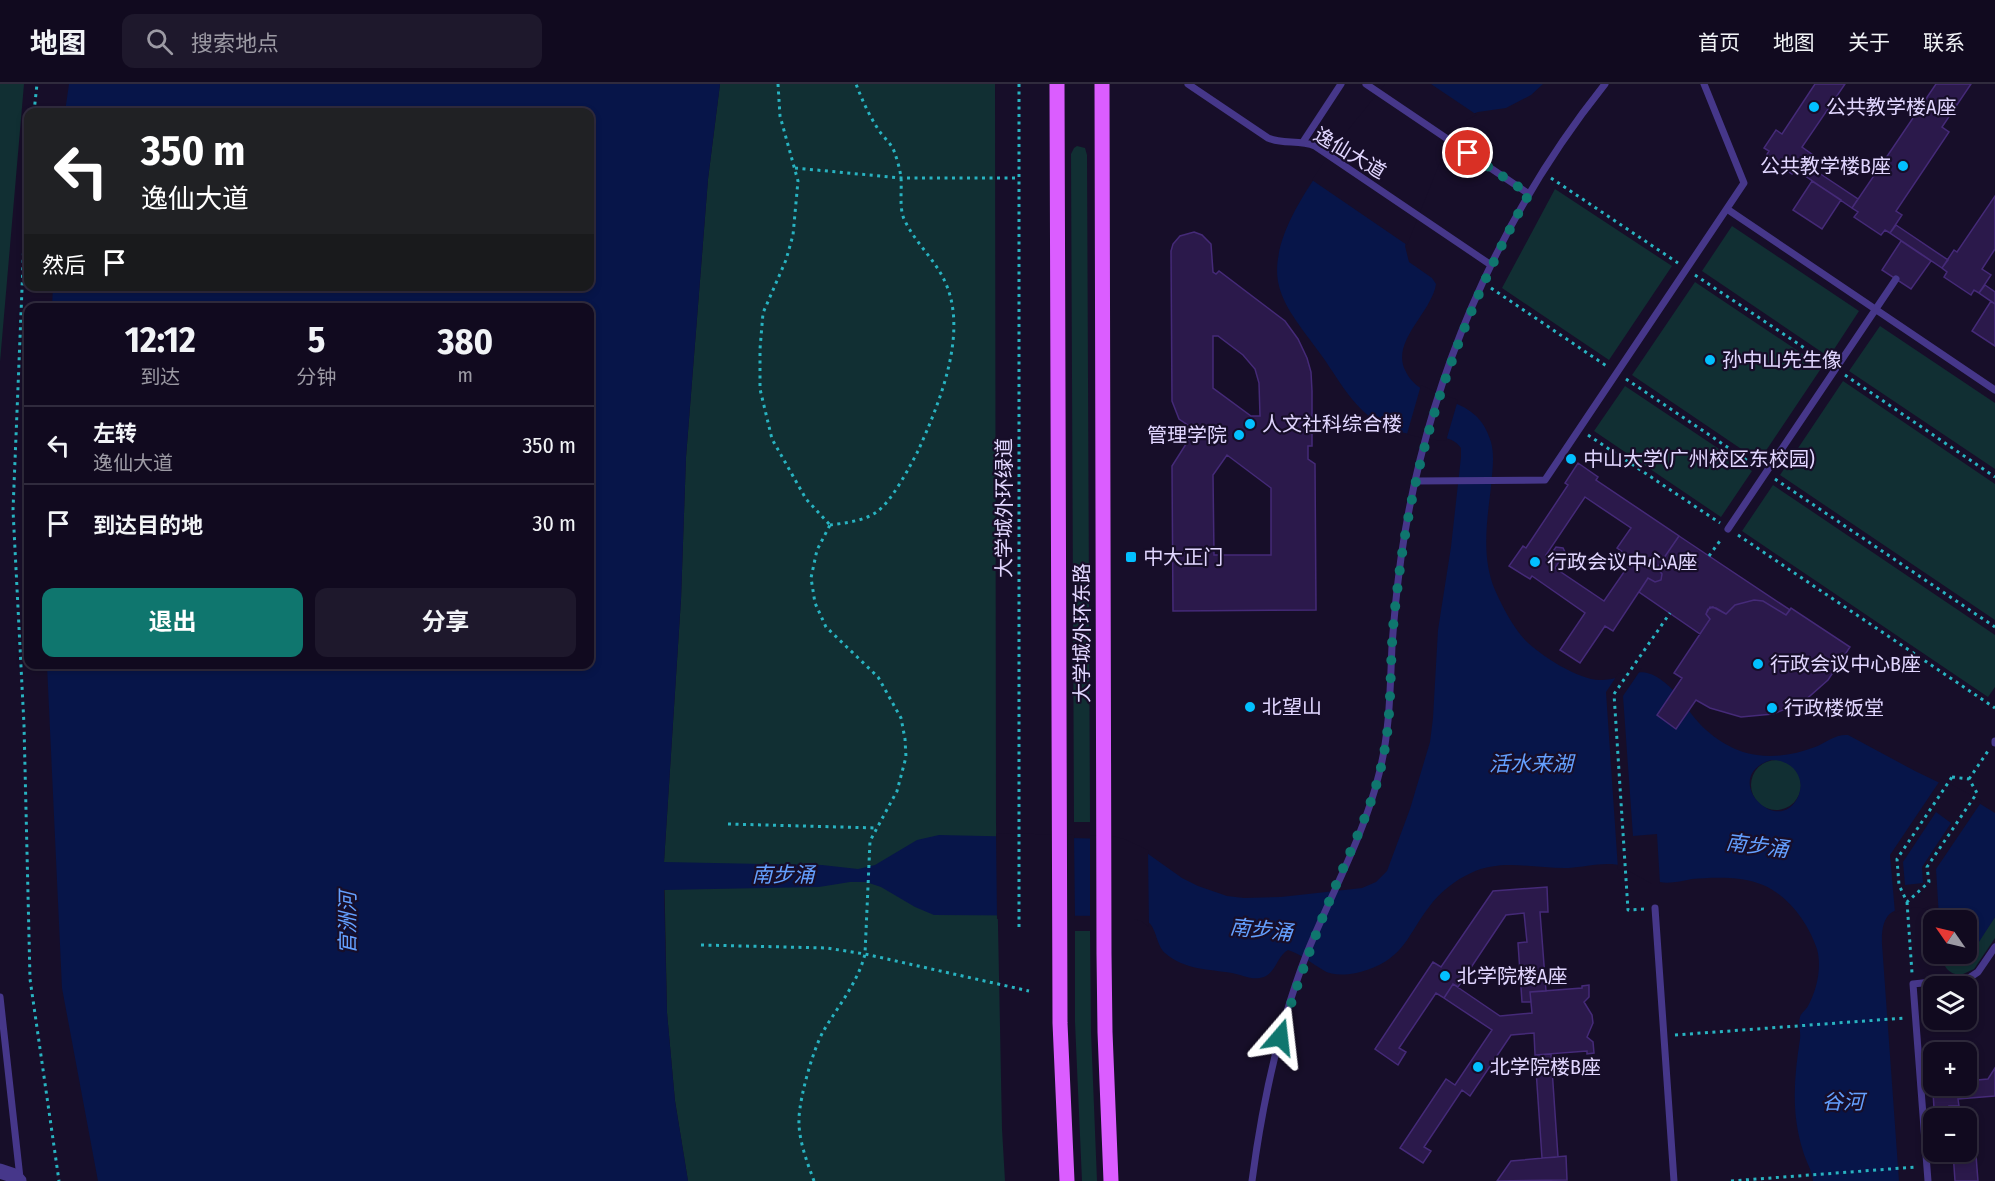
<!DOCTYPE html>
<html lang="zh">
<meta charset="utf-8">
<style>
:root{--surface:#110a1f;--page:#1e182c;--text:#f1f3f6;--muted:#9c9aa4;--line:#302b3d;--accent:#0f766e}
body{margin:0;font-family:"Fira Sans Condensed","Noto Sans SC",sans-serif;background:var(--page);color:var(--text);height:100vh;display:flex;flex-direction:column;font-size:22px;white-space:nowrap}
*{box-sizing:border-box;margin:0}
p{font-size:20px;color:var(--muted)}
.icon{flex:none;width:33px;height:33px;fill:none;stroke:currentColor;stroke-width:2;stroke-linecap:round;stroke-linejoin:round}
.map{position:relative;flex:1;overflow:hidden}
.drawer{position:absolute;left:24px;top:219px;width:570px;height:366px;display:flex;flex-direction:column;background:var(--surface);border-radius:12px;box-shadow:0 3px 9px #0003,0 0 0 2px var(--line)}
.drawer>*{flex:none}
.banner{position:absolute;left:24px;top:24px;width:570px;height:183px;border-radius:12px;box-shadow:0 3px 9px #0003,0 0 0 2px var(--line);background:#202124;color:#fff;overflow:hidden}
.needle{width:39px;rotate:304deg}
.tools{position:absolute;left:1923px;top:826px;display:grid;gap:12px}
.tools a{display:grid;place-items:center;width:54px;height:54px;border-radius:12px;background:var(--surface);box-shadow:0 3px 9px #0003,0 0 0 2px var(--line);font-size:30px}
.pin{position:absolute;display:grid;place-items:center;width:51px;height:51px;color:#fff;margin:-26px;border:3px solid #fff;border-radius:50%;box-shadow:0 2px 6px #0007}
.me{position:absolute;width:66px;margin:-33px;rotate:17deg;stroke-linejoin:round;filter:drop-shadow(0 0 4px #0008)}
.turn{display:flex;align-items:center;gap:21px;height:126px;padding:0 18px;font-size:27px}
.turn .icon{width:78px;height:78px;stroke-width:2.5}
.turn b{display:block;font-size:42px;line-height:51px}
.then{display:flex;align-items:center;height:57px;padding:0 18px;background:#0003;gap:12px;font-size:22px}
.eta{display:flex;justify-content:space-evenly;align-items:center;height:102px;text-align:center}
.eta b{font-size:36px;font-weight:700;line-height:42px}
.action{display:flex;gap:12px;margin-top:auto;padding:12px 18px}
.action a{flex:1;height:69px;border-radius:12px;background:var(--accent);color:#fff;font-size:24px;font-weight:700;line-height:69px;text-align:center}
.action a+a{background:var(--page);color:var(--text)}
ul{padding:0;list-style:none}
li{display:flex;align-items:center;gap:18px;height:78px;padding:0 18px;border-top:2px solid var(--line)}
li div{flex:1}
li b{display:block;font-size:22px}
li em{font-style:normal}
header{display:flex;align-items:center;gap:36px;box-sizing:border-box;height:84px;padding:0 30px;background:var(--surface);border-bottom:2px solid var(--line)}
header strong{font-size:28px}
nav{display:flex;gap:33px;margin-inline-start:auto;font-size:21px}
.search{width:420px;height:54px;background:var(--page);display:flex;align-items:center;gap:15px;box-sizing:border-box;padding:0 21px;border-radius:12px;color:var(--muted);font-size:22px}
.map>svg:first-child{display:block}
.green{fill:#112f33}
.water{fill:#071549;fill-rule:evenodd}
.pier{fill:#170e29;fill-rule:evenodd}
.building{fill:#2b194b;stroke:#452a78;stroke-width:1.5;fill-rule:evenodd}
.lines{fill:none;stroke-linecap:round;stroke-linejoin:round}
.path{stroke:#28b3c1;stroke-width:3;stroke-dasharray:3 4.5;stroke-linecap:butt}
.service{stroke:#46378a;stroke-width:7}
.tertiary{stroke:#46378a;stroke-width:15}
.primary{stroke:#db5dff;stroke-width:15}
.route{stroke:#0f766e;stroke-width:10;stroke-dasharray:0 18}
.poi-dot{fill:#02c0ff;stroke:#170e29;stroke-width:2}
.labels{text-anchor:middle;stroke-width:4.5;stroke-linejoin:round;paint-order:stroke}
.poi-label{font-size:20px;fill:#e1d6ff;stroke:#170e29;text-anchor:start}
.street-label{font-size:20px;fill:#e1d6ff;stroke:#170e29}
.water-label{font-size:21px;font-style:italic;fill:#64a0ff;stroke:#170e29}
</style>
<header>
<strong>地图</strong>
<div class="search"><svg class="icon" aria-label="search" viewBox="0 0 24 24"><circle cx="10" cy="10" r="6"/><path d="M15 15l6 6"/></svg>搜索地点</div>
<nav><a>首页</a><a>地图</a><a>关于</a><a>联系</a></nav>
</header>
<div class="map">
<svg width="1995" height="1097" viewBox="0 0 1995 1097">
<rect width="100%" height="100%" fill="#170e29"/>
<path class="green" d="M0,0H24L0,278Z
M720,0H995L996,739L1002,1045L1005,1097H688L675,1017L667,929L664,778L681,515L686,373L708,95Z
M1077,62L1085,64L1087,71L1090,738H1074L1071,70L1074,64Z
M1555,105L1672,182L1609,276L1502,204Z
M1732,142L1859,227L1829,273L1702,187Z
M1695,198L1822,283L1759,377L1632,291Z
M1880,242L1995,319V385L1849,287Z
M1843,297L1995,400V536L1780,391Z
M1625,302L1752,387L1721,433L1594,347Z
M1773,401L1995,551V603L1988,613L1742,447Z
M1751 701a25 25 0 1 1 50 0a25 25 0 1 1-50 0Z
M1995,833V854L1974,885L1961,891C1948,890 1943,883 1942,870H1951L1957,877H1965Z
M1075,847H1090L1091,948L1097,1097H1082L1075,938Z"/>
<path class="water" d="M69,0H720L708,95L686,373L681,515L664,778L822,781L858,785L875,781L917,756L939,751L1112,755L1144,767L1182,794L1198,802L1227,812L1244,814L1281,813L1362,804L1376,798L1387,787L1410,725L1430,658L1433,634L1438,546L1451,463L1461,373V364C1451,349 1430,354 1415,351C1404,349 1390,346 1380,340C1351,322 1339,295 1319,268C1305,248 1285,226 1279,202C1263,140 1352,47 1388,0H1543L1531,11L1506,24L1478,28L1467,32L1444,61L1405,162L1409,178L1432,194L1436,200C1432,228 1391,257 1405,286C1423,325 1476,305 1491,358C1495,373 1492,388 1491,403C1487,437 1481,473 1495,506C1502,522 1513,543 1525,556C1540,571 1578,596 1600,596C1624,597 1636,579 1660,595C1674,604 1683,619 1693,632C1708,651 1732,668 1757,671C1776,674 1797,670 1815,663C1826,659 1835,650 1848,651L1915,687L1969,713L1995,729V833L1968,875L1960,878L1954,875L1951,870H1966V837H1945C1938,825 1931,823 1918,823C1890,823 1881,831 1882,860L1899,1097H1813C1812,1086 1806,1078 1803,1067C1791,1029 1794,994 1800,955C1801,948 1798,940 1800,933C1801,929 1806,926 1808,922C1817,906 1822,883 1817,865C1808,839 1789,812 1763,801C1743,792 1713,793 1692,795C1682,797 1670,800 1660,798C1647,797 1636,786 1623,782C1607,777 1585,783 1569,784C1536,785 1502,774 1471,789C1455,796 1439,809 1429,823C1408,850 1405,873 1367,886C1355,890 1335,894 1323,886C1311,879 1303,871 1288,866C1277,872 1277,887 1264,893C1252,897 1243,891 1232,889C1209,885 1184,886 1165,869C1156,861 1157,844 1147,837C1143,835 1138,834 1134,832L934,831L915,823L881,803L866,798H850L819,803L664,806L667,929L675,1017L688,1097H98L62,904L47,581L590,580V224L52,223L53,202H590V28H65ZM1771,676C1791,675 1807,693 1798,713C1778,755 1718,693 1771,676Z"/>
<path class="pier" d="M1385,0H1431L1477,31L1468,35L1461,41L1446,63L1407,161L1312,96L1332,66Z
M1421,301L1436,308L1458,316L1446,357L1426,355L1407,350Z
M1642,584L1623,612L1633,752L1657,750L1660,800H1652L1629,787L1618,785L1606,608L1618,590Z
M1941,695L1982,717L1936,785L1939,833L1929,826L1917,823L1901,826L1895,829L1890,771ZM1936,728L1951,739L1922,783L1923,799L1905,801L1903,778Z
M996,749L1074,751L1075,835H997Z
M1090,751L1112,752L1124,755L1148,766L1149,843L1141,837L1134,835H1090Z"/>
<path class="building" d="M1815,0H1845L1802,63L1813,71L1801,89L1796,86L1792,90L1766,72L1769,67L1764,64L1776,46L1782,50Z
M1936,0H1971L1942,43L1949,48L1896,127L1902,131L1890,149L1885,146L1881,151L1854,133L1858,128L1852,124Z
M1807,81L1858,115L1852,124L1801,89Z
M1812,97L1841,116L1822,145L1793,126Z
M1995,112V165L1982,185L1991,191L1979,209L1974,206L1971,211L1944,193L1947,188L1942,184L1954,166L1957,168Z
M1896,141L1948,176L1942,184L1890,149Z
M1194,148L1202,151L1211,160L1213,188L1216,190L1219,187L1285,237L1298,255L1307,274L1311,288L1312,307V362H1308V375L1315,380L1316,526L1173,527L1172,382L1195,346L1179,335L1172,317L1171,167L1173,160L1180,152ZM1213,252H1218L1243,271L1255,285L1259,299L1260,332H1251L1213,304ZM1227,371L1271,404V471H1214L1213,391Z
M1901,157L1931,177L1911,205L1882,186Z
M1985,201L1995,208V220L1979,209Z
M1991,217L1995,220V262L1972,247Z
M1578,379L1598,393L1596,396L1679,452L1657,484L1662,490L1661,496L1655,498L1648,494L1613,547L1605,542L1580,579L1560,566L1585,529L1532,492L1530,495L1509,482L1523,462L1526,464L1568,401L1565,399ZM1585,413L1631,444L1617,464L1633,475L1604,517L1555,484L1565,468L1563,464L1556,463L1549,473L1546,471Z
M1679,452L1790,526L1786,531L1763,517L1754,516L1735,521L1726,530L1716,524L1710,523L1706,530L1710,535L1700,550L1639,508L1648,494L1655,498L1661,496L1662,490L1657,484Z
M1754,516L1763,517L1786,531L1791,524L1850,563L1828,596L1803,618L1773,630L1741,633L1710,624L1696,616L1676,645L1657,631L1682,594L1674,589L1710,535L1706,530L1708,525L1713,523L1726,530L1735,521Z
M1547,803L1548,828H1540L1546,907L1530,908L1531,918H1522L1518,859L1527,858L1524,829L1506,831L1458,903L1453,900L1444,914L1436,909L1399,964L1406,968L1398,981L1375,965L1433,878L1441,883L1493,807Z
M1453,900L1500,932L1532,929L1530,908L1582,904V902L1589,901V913L1584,918L1592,931L1593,939L1587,953L1593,958L1594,969L1587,970V967L1535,971L1534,949L1511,951L1470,1012L1462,1006L1424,1063L1431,1067L1423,1079L1400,1064L1446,995L1455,1001L1492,946L1444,914Z
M1551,970L1558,1073L1542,1074L1535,971Z
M1995,984V1012L1958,1015L1959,1022L1934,1024L1932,992H1934V1002H1966V997L1988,995Z
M1949,1022H1959V1034L1973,1033L1978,1097H1955L1953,1068H1966V1035H1950Z
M1566,1072L1567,1096L1497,1097L1511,1077Z"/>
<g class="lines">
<path class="path" d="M778,0L780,32L798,97L793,151L786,176L763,229L760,265V305L772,355L806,415L830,441
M1019,0V847
M34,28L37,0
M795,84L901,94H1018
M1551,94L1678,179
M28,101L24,156L13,426L24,641L30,895L59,1097
M1695,191L1827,279
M1491,204L1608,283
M1845,291L1995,393
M1626,295L1757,383
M1588,351L1720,439
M1775,395L1995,543
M830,441C845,439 865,437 878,427C893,415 909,384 918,367C939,320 968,251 946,200C936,176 915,159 904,135C899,123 902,106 901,94C900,85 897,75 894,67C891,59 883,53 878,45C869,31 862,16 856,0
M1738,451L1995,624
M1709,472L1722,454
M1952,693L1969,695L1977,709L1927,783L1929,798L1907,818L1899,801L1897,775Z
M1969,695L1988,667
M728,740L877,744
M1907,818L1912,889
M1644,825L1628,826L1614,610L1670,529
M701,861L827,864L865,870L1029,907
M1675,951L1905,934
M814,1097C807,1078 798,1055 799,1034C800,1012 813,965 824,946C839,921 858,898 865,870L870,757L897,707L906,673L905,655L901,634L878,593L826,543L815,519L811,494L817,466L830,441
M1731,1097L1916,1083"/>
<path class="service" d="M1188,0L1268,54C1283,61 1299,55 1315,62L1491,181
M1366,0L1529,110
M1303,58L1341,0
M1727,125L1995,306
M1416,397L1545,396L1744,99L1704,0
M1728,445L1896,195
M1995,657V659
M1655,824L1674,1097
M0,913L20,1094
M1252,1097C1262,1021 1279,941 1307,869C1331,810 1364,752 1379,690C1390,648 1390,605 1392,562C1394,533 1397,503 1401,474C1425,303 1497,135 1605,0
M1928,1097L1913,900L1969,894L1978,888L1995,863"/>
<path class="tertiary" d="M0,1087L12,1091L19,1097"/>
<path class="primary" d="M1057,0L1060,939L1067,1097
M1102,0L1104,870L1105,948L1111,1097"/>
</g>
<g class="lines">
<path class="route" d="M1280,953C1296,904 1313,856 1333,808C1352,762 1375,719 1384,669C1391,633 1390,597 1392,561C1393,535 1397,509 1400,484C1418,352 1464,226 1529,110L1468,69"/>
</g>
<g class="poi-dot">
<circle cx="1814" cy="23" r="6"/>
<circle cx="1903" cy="82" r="6"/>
<circle cx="1710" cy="276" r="6"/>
<circle cx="1250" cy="340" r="6"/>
<circle cx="1239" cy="351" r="6"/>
<circle cx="1571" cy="375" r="6"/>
<rect x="1125" y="467" width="12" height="12" rx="3"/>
<circle cx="1535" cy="478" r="6"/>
<circle cx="1758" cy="580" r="6"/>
<circle cx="1250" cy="623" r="6"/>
<circle cx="1772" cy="624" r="6"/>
<circle cx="1445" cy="892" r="6"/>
<circle cx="1478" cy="983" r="6"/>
</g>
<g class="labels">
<g class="poi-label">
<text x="1826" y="30">公共教学楼A座</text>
<text x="1891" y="89" text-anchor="end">公共教学楼B座</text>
<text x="1722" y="283">孙中山先生像</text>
<text x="1262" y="347">人文社科综合楼</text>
<text x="1227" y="358" text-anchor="end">管理学院</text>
<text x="1583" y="382">中山大学(广州校区东校园)</text>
<text x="1143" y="480">中大正门</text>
<text x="1547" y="485">行政会议中心A座</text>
<text x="1770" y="587">行政会议中心B座</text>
<text x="1262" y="630">北望山</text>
<text x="1784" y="631">行政楼饭堂</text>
<text x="1457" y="899">北学院楼A座</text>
<text x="1490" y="990">北学院楼B座</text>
</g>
<g class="street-label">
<text transform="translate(1350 69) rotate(31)" y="7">逸仙大道</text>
<text transform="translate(1004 424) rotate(-90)" y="7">大学城外环绿道</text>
<text transform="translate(1082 549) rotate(-90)" y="7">大学城外环东路</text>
</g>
<g class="water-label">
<text x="1531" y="687">活水来湖</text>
<text transform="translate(1757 762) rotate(7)" y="7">南步涌</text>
<text x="783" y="798">南步涌</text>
<text transform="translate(348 839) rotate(-90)" y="7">官洲河</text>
<text transform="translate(1261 846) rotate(6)" y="7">南步涌</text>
<text x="1843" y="1025">谷河</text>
</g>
</g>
</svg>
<div class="tools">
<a><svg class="needle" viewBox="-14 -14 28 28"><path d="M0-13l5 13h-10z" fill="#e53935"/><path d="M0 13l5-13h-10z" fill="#9c9aa4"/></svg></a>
<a><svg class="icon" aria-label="layers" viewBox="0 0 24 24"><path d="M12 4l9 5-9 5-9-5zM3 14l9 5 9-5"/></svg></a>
<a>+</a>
<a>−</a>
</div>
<div class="pin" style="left:1468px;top:69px;background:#d93025"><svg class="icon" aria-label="arrive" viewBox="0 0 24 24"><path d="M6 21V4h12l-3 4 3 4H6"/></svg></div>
<svg class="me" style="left:1280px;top:953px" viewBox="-20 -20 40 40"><path d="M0-17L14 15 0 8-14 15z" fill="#0f766e" stroke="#fff" stroke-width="4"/></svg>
<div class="banner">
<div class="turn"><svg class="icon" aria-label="left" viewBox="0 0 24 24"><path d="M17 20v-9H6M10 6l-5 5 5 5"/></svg><div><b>350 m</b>逸仙大道</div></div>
<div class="then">然后<svg class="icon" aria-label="arrive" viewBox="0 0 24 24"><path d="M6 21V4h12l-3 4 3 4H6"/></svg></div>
</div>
<section class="drawer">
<div class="eta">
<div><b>12:12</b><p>到达</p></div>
<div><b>5</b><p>分钟</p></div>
<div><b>380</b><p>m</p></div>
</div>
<ul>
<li><svg class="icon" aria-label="left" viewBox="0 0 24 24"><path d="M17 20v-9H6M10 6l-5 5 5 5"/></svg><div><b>左转</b><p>逸仙大道</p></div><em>350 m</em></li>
<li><svg class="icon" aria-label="arrive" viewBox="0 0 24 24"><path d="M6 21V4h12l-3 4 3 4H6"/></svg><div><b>到达目的地</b></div><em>30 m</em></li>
</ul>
<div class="action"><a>退出</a><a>分享</a></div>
</section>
</div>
